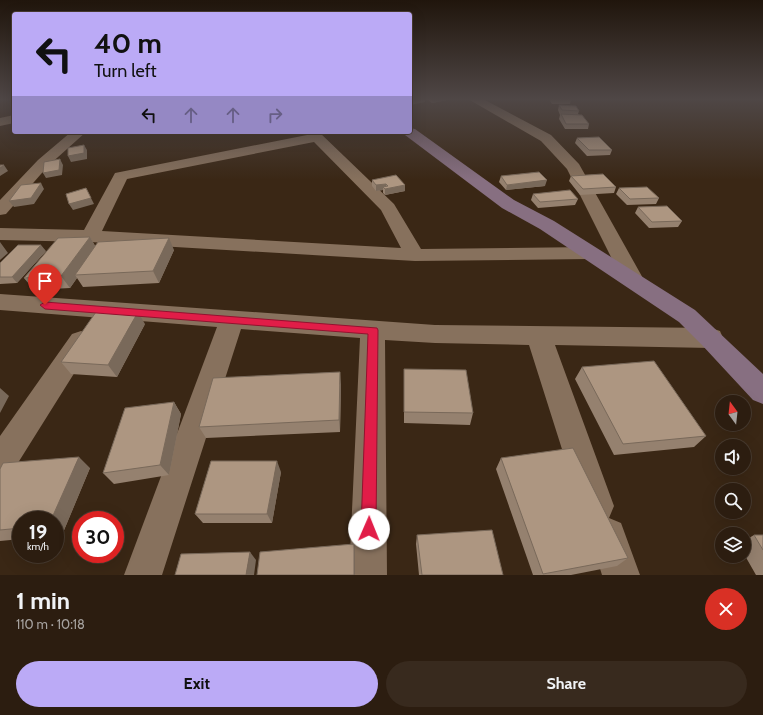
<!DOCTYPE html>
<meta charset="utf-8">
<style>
:root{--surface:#2c1d10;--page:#382a1e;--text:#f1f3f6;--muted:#a6a29f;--line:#483b30;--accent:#bbaaf6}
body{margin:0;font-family:Cabin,sans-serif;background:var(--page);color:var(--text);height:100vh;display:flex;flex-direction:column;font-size:15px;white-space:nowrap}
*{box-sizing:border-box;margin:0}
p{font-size:13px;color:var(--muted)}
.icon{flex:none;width:22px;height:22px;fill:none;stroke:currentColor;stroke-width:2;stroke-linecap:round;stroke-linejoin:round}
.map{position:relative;height:575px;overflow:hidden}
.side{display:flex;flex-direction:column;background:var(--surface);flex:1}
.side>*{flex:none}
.top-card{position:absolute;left:12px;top:12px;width:400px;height:122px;border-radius:4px;box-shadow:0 4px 16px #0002,0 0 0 1px var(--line);background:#bbaaf6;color:#111;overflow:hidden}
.needle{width:26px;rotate:345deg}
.controls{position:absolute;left:715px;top:395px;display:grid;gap:8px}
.controls a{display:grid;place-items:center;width:36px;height:36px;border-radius:50%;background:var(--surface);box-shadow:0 4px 16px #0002,0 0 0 1px var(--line);font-size:20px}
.speed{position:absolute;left:12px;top:511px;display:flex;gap:8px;font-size:20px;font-weight:700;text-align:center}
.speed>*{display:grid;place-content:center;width:52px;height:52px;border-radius:50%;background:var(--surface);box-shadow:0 4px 16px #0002,0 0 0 1px var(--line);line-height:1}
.speed small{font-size:10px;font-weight:400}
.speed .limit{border:6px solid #d22;background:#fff;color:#111}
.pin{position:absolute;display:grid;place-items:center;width:34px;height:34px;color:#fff;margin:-41px -17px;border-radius:50% 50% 50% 0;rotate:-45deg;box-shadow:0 0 4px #0007}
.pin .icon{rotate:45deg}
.me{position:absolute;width:44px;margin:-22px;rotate:1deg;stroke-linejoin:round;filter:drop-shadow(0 0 3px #0008)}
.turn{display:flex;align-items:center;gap:14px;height:84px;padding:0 16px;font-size:18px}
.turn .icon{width:52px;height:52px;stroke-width:2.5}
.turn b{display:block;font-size:28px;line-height:34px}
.lanes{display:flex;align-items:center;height:38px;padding:0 16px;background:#0003;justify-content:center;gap:20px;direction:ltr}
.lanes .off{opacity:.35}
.round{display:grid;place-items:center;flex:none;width:42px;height:42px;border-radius:21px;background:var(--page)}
.overview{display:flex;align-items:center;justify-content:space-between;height:68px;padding:0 16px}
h1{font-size:24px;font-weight:700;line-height:30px}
.primary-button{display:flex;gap:8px;margin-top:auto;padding:8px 16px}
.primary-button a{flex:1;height:46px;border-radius:24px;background:var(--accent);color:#111;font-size:16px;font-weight:700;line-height:46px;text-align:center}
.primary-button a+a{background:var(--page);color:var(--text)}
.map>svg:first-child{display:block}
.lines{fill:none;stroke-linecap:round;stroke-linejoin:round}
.street{fill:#87715d;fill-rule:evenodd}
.secondary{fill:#876f81;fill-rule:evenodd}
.wall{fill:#95816f}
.shaded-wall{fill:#79695a}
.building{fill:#ad9681;stroke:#79695a}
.route{fill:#e11d48;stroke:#92132f}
</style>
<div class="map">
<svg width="763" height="575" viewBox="0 0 763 575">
<rect width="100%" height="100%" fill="#3a2715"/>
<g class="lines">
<path class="street" d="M468,99H483L551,135L579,164L644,280L641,285L633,287L625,285L567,169L541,141Z
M14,115V123L0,126V118Z
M71,132H86L48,166L6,214L0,215V200L38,160Z
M304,132H319L394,204L421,249L590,247L597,249L600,253L597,257L590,259L415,261L90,242L0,240V228L84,230L115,173L307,135ZM314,142L381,210L401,248L102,231L127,179Z
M0,294L435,325L711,328L720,331L723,338L720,345L711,348L555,345L614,506L609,518L621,523L640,575H602L590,536L596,523L585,518L580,506L529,345L435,343L385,340L387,575H349L360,338L241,329L162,575H124L217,327L0,310Z
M81,331L90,334L93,341L90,348L11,474L0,479V436L72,334Z"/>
<path class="secondary" d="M410,128L415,129L514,200L554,221L695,310L763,374V404L753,400L702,345L679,322L540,229L502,208L405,135L403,132H410Z"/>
</g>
<path class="wall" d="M427,99H452L432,103Z
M550,99H571L570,104H552L550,101Z
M559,105L579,111L578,114L589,124L588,129H565L559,119L560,115L558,110Z
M29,132H57L30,134Z
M577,138L612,150L610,155L587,156L575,143Z
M501,176L545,186L506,190L499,182Z
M571,176L616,187L614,193L580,195L569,181Z
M372,180L405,185V191L385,195L383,193V190L376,191L372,186Z
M619,188L659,198L656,204L627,205L616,194Z
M533,194L578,199L575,205L538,208L531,200Z
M638,207L682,221L678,227L649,228L635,213Z
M90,237L95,246L174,250L159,283L83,287L77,278L70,288L34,290L24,278Z
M46,251L17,283L0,284V263Z
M145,324L117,377L71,374L61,362Z
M582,367L706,436L694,447L614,455L575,379Z
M404,369L473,413L470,425L404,423Z
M341,384L340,432L206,438L199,427Z
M174,402L181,414L169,475L114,484L103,473Z
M501,458L628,558L617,566L571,575H533L496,469Z
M90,468L62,535L55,536V520H21V539L0,541V469Z
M281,472L272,523H203L195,514Z
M417,535L503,575H419L416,544Z
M754,535H763V575H756L744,554V541Z"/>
<path class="shaded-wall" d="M11,99H14V103H13Z
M413,99H425V102L410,105V100Z
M432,99H452L432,103Z
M325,132H333L325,134Z
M84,145L87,150V159L71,162L68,156Z
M60,159L63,165L62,175L46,178L43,173Z
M4,165L8,171L0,176V168Z
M547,180L545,186L506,190L507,185Z
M41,183L44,189L34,204L14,207L9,201Z
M386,184V189L405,185V191L385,195V189L383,187V190L376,191V185Z
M86,188L94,204L73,210L69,204Z
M90,237L97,249L75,275L77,278L70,288L61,276Z
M169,238L174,250L159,283L153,271Z
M0,242L8,253L0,260Z
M41,245L46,251L17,283L12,277Z
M138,312L145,324L117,377L108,365Z
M340,372L341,384L340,432L339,420Z
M0,388L9,396L0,413Z
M174,402L181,414L169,475L160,465Z
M79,457L90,468L62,535L55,530V520H51Z
M277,461L281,472L272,523L267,514Z
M354,544L355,553V575H354Z
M250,552L256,560L254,575H246Z"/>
<path class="building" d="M559,105L576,106L579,111L562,110Z
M561,114L582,115L589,124H566Z
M599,137L612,150H589L577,138Z
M84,145V153L68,156V148Z
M60,159L59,170L43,173L44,162Z
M0,165H4L0,168Z
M539,172L547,180L507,185L501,176Z
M603,174L616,187L583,189L571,176Z
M396,175L405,185L385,189L383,187L388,186L386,184L376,185L372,180Z
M41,183L31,198L9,201L21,185Z
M647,187L659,198L630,199L619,188Z
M86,188L91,198L69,204L66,194Z
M570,190L578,199L540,202L533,194Z
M667,206L682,221L652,222L638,207Z
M90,237L61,276L24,278L58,238Z
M169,238L153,271L75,275L98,242Z
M18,245H41L12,277H0V263Z
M96,312H138L108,365L61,362Z
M654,361L706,436L623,444L582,367Z
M404,369L466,370L473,413L404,412Z
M340,372L339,420L199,427L213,378Z
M174,402L160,465L103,473L125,408Z
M573,448L628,558L543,574L501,458Z
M79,457L51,520H21V528L0,530V469L3,463Z
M211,461H277L267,514H195Z
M492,530L503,575H422L417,535Z
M754,535H763V550Z
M354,544V575H257L260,552Z
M250,552L246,575H175L181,554Z"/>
<linearGradient id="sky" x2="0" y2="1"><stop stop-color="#20150c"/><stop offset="0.55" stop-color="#4f4746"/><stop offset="1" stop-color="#4f4746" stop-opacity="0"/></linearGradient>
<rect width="763" height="180" fill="url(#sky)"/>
<path class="route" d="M45,302L377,328L378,330L376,529L374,534L369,536L364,534L361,529L368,334L45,309L40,305Z"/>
</svg>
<div class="controls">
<a><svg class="needle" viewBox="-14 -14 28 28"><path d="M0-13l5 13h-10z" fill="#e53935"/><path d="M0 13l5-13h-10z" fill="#a6a29f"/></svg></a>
<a><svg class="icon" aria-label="sound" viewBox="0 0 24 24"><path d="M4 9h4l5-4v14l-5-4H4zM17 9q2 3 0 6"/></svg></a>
<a><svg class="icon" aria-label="search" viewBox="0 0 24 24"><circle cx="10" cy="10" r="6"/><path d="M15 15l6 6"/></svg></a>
<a><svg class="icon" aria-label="layers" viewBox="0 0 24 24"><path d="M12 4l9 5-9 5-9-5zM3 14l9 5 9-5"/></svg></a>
</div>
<div class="speed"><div>19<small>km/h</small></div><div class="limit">30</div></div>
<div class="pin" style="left:45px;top:305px;background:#d93025"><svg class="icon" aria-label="arrive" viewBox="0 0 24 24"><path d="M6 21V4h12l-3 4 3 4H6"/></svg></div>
<svg class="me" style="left:369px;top:529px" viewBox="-20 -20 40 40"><circle r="19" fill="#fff"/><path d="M0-13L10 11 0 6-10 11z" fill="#e11d48"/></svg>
<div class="top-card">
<div class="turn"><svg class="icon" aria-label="left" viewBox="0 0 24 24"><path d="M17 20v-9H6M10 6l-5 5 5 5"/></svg><div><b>40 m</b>Turn left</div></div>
<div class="lanes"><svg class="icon" aria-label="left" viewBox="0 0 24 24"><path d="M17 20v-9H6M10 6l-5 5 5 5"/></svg><svg class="icon off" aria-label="ahead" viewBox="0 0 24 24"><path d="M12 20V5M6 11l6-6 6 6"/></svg><svg class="icon off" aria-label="ahead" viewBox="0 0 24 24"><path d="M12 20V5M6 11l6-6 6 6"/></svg><svg class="icon off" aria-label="right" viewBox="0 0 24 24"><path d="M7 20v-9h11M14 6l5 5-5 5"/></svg></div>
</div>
</div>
<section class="side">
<div class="overview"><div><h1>1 min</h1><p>110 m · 10:18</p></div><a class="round" style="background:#d93025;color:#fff"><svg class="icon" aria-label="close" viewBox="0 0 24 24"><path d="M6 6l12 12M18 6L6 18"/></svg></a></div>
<div class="primary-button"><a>Exit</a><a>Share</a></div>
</section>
